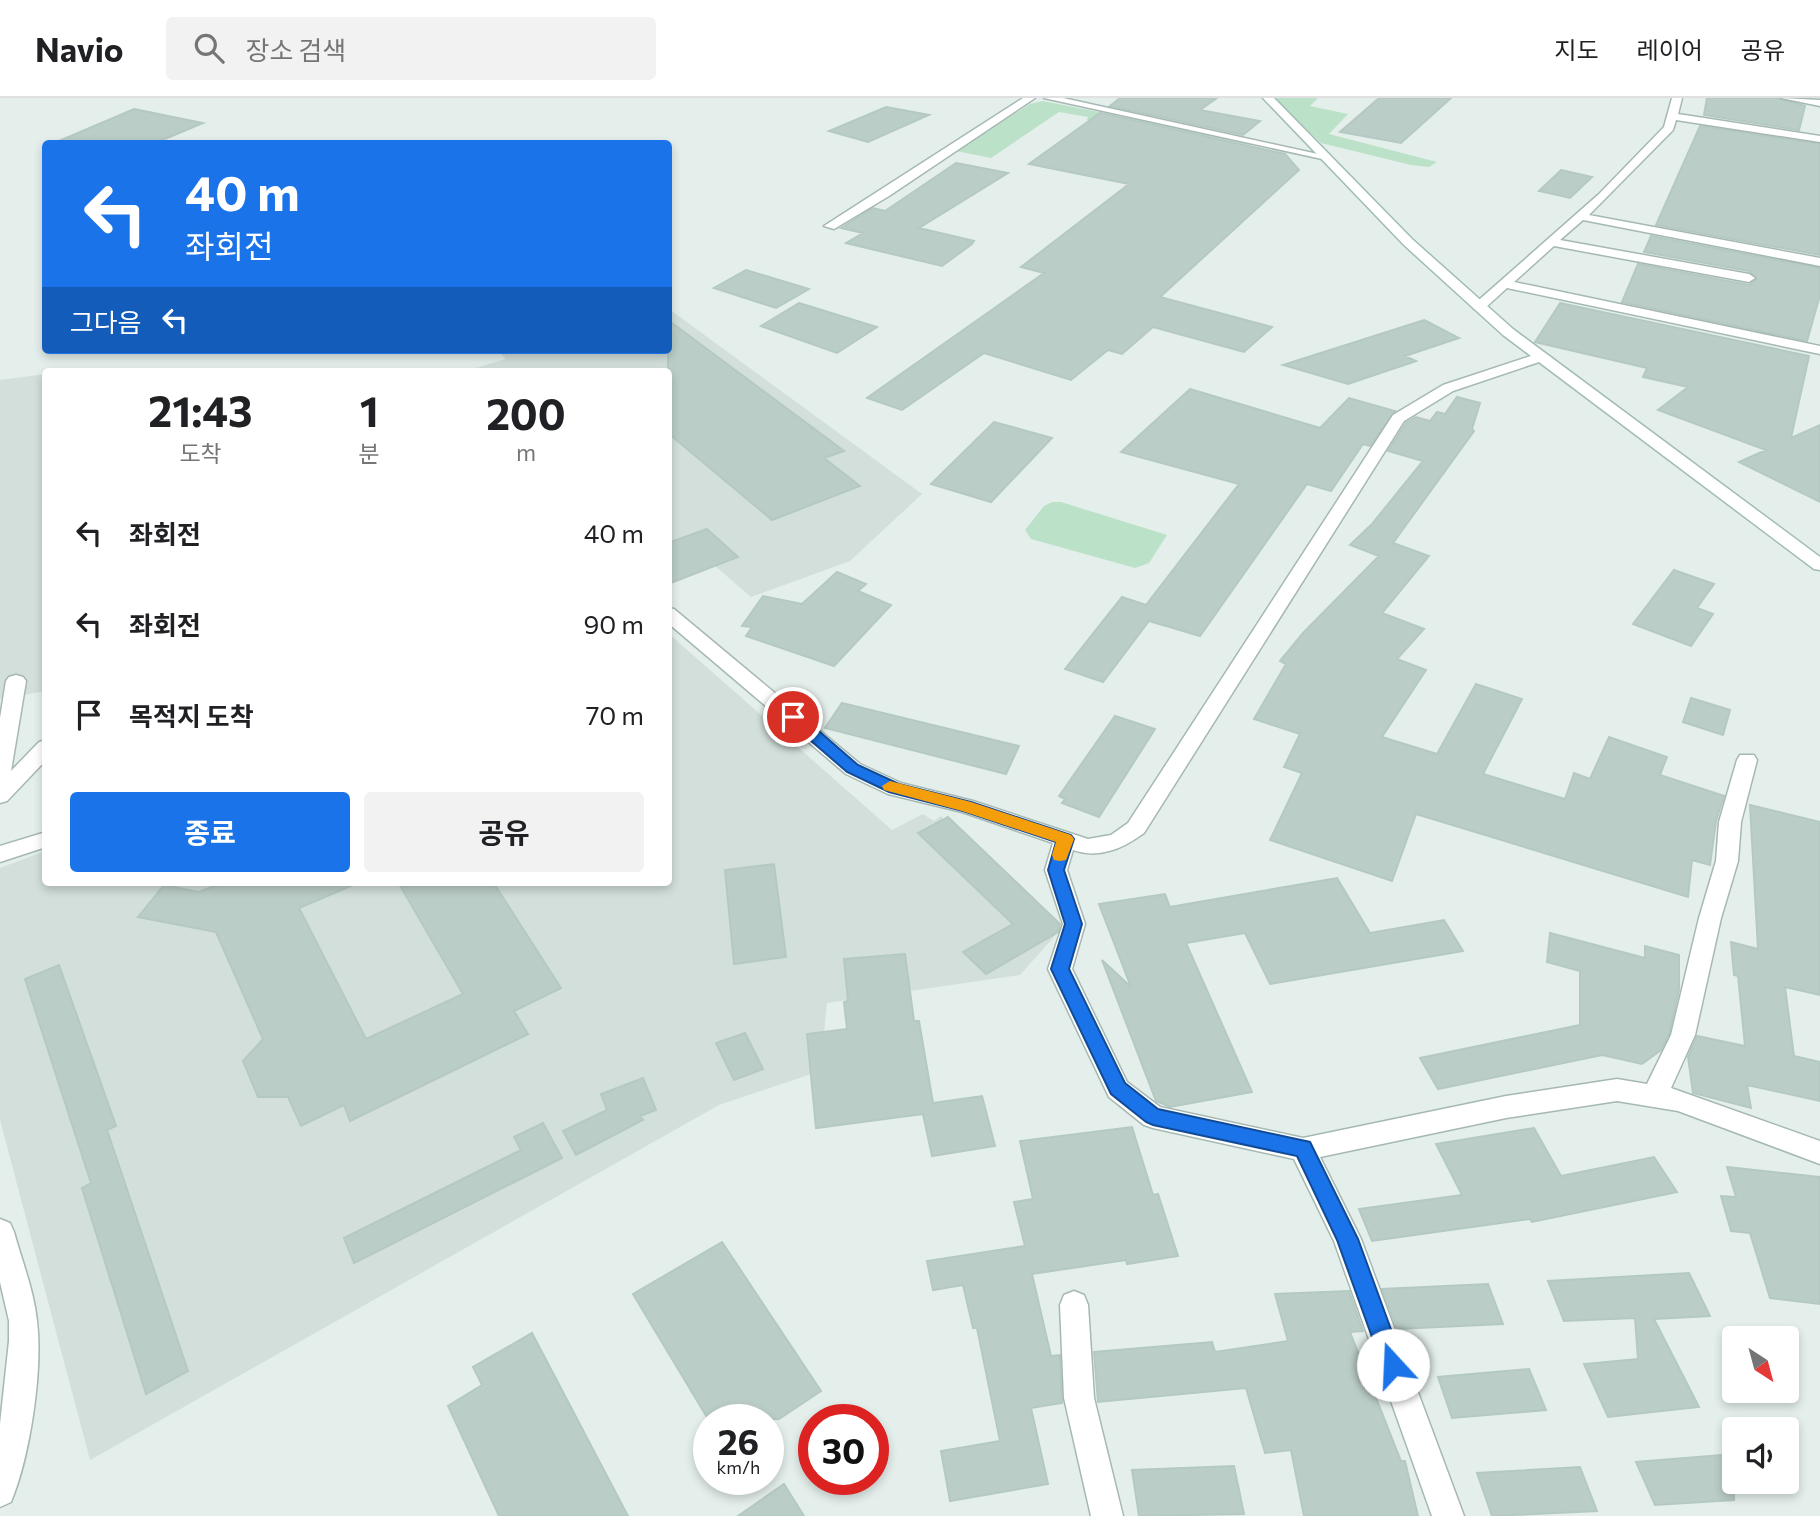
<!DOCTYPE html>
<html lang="ko">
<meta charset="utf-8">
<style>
:root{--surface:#fff;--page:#f2f2f2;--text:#202124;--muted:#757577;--line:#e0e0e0;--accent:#1a73e8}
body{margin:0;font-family:Commissioner,"Noto Sans KR",sans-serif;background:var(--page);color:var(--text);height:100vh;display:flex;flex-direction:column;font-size:26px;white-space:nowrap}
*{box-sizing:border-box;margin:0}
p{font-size:23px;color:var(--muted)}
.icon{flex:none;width:38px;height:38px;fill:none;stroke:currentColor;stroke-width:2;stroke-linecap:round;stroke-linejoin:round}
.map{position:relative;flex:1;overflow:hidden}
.side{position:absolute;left:42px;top:270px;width:630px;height:518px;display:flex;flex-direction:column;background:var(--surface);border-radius:7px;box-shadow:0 4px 10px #0003}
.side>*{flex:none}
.hud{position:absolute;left:42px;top:42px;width:630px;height:214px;border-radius:7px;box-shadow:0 4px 10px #0003;background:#1a73e8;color:#fff;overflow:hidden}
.needle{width:46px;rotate:144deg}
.controls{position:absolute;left:1722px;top:1228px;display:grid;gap:14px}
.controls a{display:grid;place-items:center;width:77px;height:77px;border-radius:7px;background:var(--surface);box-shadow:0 4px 10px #0003;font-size:35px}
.speed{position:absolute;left:693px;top:1306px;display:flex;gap:14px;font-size:35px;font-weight:700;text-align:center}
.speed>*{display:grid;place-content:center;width:91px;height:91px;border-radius:50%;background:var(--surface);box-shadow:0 4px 10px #0003;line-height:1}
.speed small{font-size:18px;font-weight:400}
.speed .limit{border:10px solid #d22;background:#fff;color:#111}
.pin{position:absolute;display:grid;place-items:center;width:60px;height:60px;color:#fff;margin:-30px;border:4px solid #fff;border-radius:50%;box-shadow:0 2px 7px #0007}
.me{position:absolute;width:77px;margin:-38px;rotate:340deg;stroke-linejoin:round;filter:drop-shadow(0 0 5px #0008)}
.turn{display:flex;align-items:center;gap:24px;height:147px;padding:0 28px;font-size:32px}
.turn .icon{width:91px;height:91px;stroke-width:2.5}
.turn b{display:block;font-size:49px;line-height:60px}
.then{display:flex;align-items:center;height:66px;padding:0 28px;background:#0003;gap:14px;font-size:26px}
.eta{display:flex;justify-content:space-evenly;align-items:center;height:119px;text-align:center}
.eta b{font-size:42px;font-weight:700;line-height:49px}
.primary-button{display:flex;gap:14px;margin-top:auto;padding:14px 28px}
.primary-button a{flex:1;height:80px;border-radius:7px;background:var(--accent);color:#fff;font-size:28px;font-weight:700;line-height:80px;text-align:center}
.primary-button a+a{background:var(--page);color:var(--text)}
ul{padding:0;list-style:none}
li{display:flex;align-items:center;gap:21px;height:91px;padding:0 28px}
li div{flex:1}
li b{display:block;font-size:26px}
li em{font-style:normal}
header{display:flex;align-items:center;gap:42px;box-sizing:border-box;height:98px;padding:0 35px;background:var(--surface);border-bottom:2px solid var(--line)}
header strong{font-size:33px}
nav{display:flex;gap:38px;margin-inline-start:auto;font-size:24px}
.search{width:490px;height:63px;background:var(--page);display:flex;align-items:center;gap:18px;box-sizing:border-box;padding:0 24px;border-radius:7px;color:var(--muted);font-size:26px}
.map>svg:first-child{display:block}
.built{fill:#d2dfda}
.green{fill:#bbe2c9}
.building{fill:#bbcdc7;stroke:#b5c9c3;stroke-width:2}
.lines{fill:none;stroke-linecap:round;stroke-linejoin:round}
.street-casing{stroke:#a6b8b3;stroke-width:3}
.secondary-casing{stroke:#a1bcb5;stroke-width:3}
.street{fill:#fff;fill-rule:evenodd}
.secondary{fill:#fff;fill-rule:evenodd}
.route{fill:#1a73e8;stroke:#114b97;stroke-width:2}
.slow{fill:#f59e0b}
</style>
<header>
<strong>Navio</strong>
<div class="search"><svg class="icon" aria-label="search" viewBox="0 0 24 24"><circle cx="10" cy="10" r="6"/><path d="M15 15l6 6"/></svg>장소 검색</div>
<nav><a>지도</a><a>레이어</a><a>공유</a></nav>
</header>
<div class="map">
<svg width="1820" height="1418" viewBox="0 0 1820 1418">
<rect width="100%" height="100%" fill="#e4efeb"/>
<path class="built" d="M669,211L922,396L850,463L751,499L715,468L669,485L668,273H465L506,261L497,252H668Z
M45,276V593L0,601V282Z
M669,536L892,732L923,716L934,723L941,718L1061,831L1020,877L827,905L820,973L719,1007L90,1362L0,1022V770L45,753L46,784H668Z"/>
<path class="green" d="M1274,0H1318L1310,8L1348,16L1329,36L1437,64L1429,69L1411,67L1321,45Z
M1043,3L1256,45L1250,47L1231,44L1220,52L1095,25L1087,22L1088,19L1059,14L991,60L956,53L1030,6Z
M1052,404H1061L1167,437L1149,465L1135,470L1031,441L1025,432L1044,408Z"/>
<path class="building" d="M1120,0H1217L1200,12L1260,23L1243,37L1110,8Z
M1379,0H1451L1401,45L1340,34Z
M1707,0H1778L1805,8L1799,32L1704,17Z
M886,9L929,17L868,44L829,33Z
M134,11L203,25L153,46H52Z
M1100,15L1285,56L1299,72L1160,199L1272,229L1244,254L1153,229L1122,256L1108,252L1071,282L984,255L902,312L867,300L1044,175L1021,169L1129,86L1029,66Z
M1700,28L1820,46V157L1656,127Z
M956,65L1008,75L919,130L974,143L972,146L942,168L846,145L863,135L841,130L873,110L885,113Z
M1561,72L1592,79L1570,100L1539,93Z
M1651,138L1820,170V197L1807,243L1622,204L1638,166L1749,187L1757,181L1749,173L1644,154Z
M746,172L809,191L776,210L714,190Z
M799,205L877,229L837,255L761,228Z
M1560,205L1809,258L1791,340L1820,327V404L1739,364L1766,352L1658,312L1688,289L1643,279L1647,270L1535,244Z
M668,222L844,353L824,360L860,388L772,422L668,335Z
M1424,222L1459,240L1405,258L1416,263L1348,286L1283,267Z
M1190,291L1320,330L1349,300L1395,313L1370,348L1363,346L1331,393L1307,386L1200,538L1149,523L1103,584L1065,571L1122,499L1146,507L1239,386L1121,354Z
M1457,299L1480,305L1472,331L1474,333L1393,445L1429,458L1382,515L1424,531L1397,561L1426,572L1382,639L1437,656L1476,586L1522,601L1483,676L1565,701L1574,675L1590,681L1609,639L1667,659L1660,677L1724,698L1716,723L1710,767L1692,762L1688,799L1416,716L1392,783L1270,742L1302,675L1284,669L1300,636L1254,621L1286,566L1280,563L1303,535L1379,458L1350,447L1372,426L1423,363L1388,353L1406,325L1416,319L1430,323L1437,314L1445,316Z
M994,324L1052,340L991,404L931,386Z
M707,431L738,459L668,486V445Z
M1674,472L1714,486L1697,510L1713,516L1691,548L1633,526Z
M837,474L866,486L858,493L891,507L834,568L746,538L752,529L742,528L763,498L802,506Z
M1691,600L1730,612L1723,637L1683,624Z
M842,605L1019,648L1006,676L825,630Z
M1115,618L1155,631L1099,719L1062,705L1065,701L1059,698Z
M1750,707L1820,724V897L1785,889L1794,958L1820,964V1003L1747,987L1751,1010L1693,995L1688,959L1697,938L1745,948L1738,878L1734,877L1731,844L1758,851Z
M948,719L1060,826L1058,834L986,876L963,854L1013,826L918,735Z
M774,766L786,859L734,866L725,772Z
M1337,780L1370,835L1444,822L1463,853L1270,886L1245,835L1186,845L1252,994L1170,1009L1156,1003L1102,862L1131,889L1099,806L1165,796L1170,809Z
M224,784H360L299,810L366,941L463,896L398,784H493L561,890L514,913L528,936L350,1023L344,1007L301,1028L288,999H258L243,963L263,941L216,834L138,819L164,787L199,794Z
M1550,835L1645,860V848L1679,857V892L1669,936L1661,952L1642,966L1602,957L1438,991L1420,960L1580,927V873L1547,864Z
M905,856L914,923H919L933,1005L982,998L995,1048L932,1058L923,1016L816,1030L807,936L847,931L844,904L848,903L844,861Z
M59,867L116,1028L107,1032L188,1273L146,1296L82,1090L91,1085L25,881Z
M745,935L763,971L734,982L716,945Z
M643,980L656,1012L640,1018L643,1022L576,1057L563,1033L607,1012L601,996Z
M543,1025L562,1060L354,1165L344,1140L521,1052L514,1039Z
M1132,1029L1153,1097L1158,1096L1178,1158L1127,1166L1126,1162L1032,1176L1051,1258L1060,1257L1062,1305L1031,1310L1048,1386L950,1403L941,1353L1000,1343L977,1230H973L963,1187L933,1192L927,1163L1025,1148L1014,1104L1033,1101L1020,1043Z
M1534,1030L1561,1078L1654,1059L1677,1094L1532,1124L1530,1121L1372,1143L1359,1111L1462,1097L1436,1046Z
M1727,1069L1820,1079V1206L1770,1200L1750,1135L1731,1133L1721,1098L1736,1099Z
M722,1144L821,1293L779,1321H708L633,1196Z
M1689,1175L1710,1218L1654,1221L1699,1309L1608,1319L1584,1266L1638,1261L1635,1220L1564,1223L1548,1183Z
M1488,1186L1503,1226L1397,1231L1382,1191Z
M1349,1193L1363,1233L1350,1234L1401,1363H1405L1418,1418H1304L1291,1352L1265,1355L1246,1290L1098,1304L1094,1254L1212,1244L1215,1254L1288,1243L1275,1196Z
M532,1235L628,1418H499L448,1308L482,1287L473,1269Z
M1529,1271L1546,1312L1452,1320L1438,1279Z
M1734,1356V1402L1655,1407L1636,1364Z
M1234,1368L1244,1416L1139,1418L1132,1372Z
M1580,1369L1597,1413L1492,1418L1477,1375Z
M784,1386L804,1418H738Z"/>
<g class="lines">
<g class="street-casing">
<path id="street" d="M1023,0H1035L889,98L834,131L824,128Z
M1044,0H1063L1327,58L1322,61Z
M1672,0H1682L1678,16L1820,38V44L1676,22L1673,32L1589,117L1820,160V168L1583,122L1560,142L1749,176L1755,180L1749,184L1554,148L1514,184L1820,248V256L1507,190L1484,211H1474L1472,208L1599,96L1664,29Z
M1781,0L1820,2V8Z
M1540,255L1545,256V262L1453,293L1404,323L1144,735C1122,751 1099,761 1073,752L1067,772L1085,826L1072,871L1127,984L1160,1009L1303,1040L1506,998L1617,981L1647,986L1671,937L1699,820L1716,763L1719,724L1737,662L1740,657H1754L1757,662L1741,724L1738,763L1721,820L1695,937L1671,990L1820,1043V1066L1678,1013L1617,1003L1506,1020L1320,1059L1361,1141L1464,1418H1432L1334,1143L1294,1061L1153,1030L1144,1027L1109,999L1048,871L1063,826L1045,772L1053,745L962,714L888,696L846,676L668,525V510L674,511L860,666L901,685L973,703L1088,741L1111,737L1128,725L1393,317L1443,287Z
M16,577L23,579L26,583L11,673L39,644L46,642V662L7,703L0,705V620L6,583L9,579Z
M46,734V749L0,764V748Z
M0,1121L10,1125L14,1134C22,1163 34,1193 37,1223C43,1273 30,1358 11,1404L0,1409V1326L9,1243V1223L0,1184Z
M1074,1193L1084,1197L1088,1207L1094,1300L1123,1418H1091L1064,1300L1060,1207L1064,1197Z"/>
</g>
<g class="secondary-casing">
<path id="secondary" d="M1263,0H1274L1412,141L1513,231L1820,459V472L1814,471L1503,237L1404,147Z"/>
</g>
<use href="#street" class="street"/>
<use href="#secondary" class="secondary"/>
</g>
<path class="route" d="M793,614L798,615L858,667L899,686L971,704L1071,737L1074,741L1064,772L1082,826L1069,871L1125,985L1158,1011L1310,1044L1358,1141L1404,1267L1401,1275L1393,1278L1385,1275L1337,1142L1297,1058L1153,1027L1146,1024L1111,996L1051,871L1065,826L1048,772L1056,744L963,713L889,694L847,674L787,622L785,619Z"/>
<path class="slow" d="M890,683L971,704L1071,737L1074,741L1066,762L1060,763L1054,762L1052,757L1056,744L962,713L884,692L882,688Z"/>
</svg>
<div class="controls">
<a><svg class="needle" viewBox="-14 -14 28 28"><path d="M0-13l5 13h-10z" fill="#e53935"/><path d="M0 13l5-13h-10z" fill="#757577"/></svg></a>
<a><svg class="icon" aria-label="sound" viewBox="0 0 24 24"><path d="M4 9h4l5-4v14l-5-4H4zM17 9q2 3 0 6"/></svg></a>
</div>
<div class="speed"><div>26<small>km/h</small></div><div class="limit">30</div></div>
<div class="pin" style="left:793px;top:619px;background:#d93025"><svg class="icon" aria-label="arrive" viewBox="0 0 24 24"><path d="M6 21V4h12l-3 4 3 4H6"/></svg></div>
<svg class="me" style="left:1393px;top:1267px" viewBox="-20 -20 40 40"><circle r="19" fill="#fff"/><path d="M0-13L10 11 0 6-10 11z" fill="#1a73e8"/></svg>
<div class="hud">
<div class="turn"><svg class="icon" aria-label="left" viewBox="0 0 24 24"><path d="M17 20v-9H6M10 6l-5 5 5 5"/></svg><div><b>40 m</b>좌회전</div></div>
<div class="then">그다음<svg class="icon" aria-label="left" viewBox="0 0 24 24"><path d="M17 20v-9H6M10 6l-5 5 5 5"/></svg></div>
</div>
<section class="side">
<div class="eta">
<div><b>21:43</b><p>도착</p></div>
<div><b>1</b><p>분</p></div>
<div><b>200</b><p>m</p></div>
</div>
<ul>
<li><svg class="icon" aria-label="left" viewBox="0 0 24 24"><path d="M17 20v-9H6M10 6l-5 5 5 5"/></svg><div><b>좌회전</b></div><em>40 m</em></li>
<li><svg class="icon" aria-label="left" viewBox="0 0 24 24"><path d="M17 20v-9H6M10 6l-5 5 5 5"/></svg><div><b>좌회전</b></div><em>90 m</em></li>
<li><svg class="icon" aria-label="arrive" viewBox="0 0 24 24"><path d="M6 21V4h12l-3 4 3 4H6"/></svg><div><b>목적지 도착</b></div><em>70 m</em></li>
</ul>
<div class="primary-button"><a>종료</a><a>공유</a></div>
</section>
</div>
